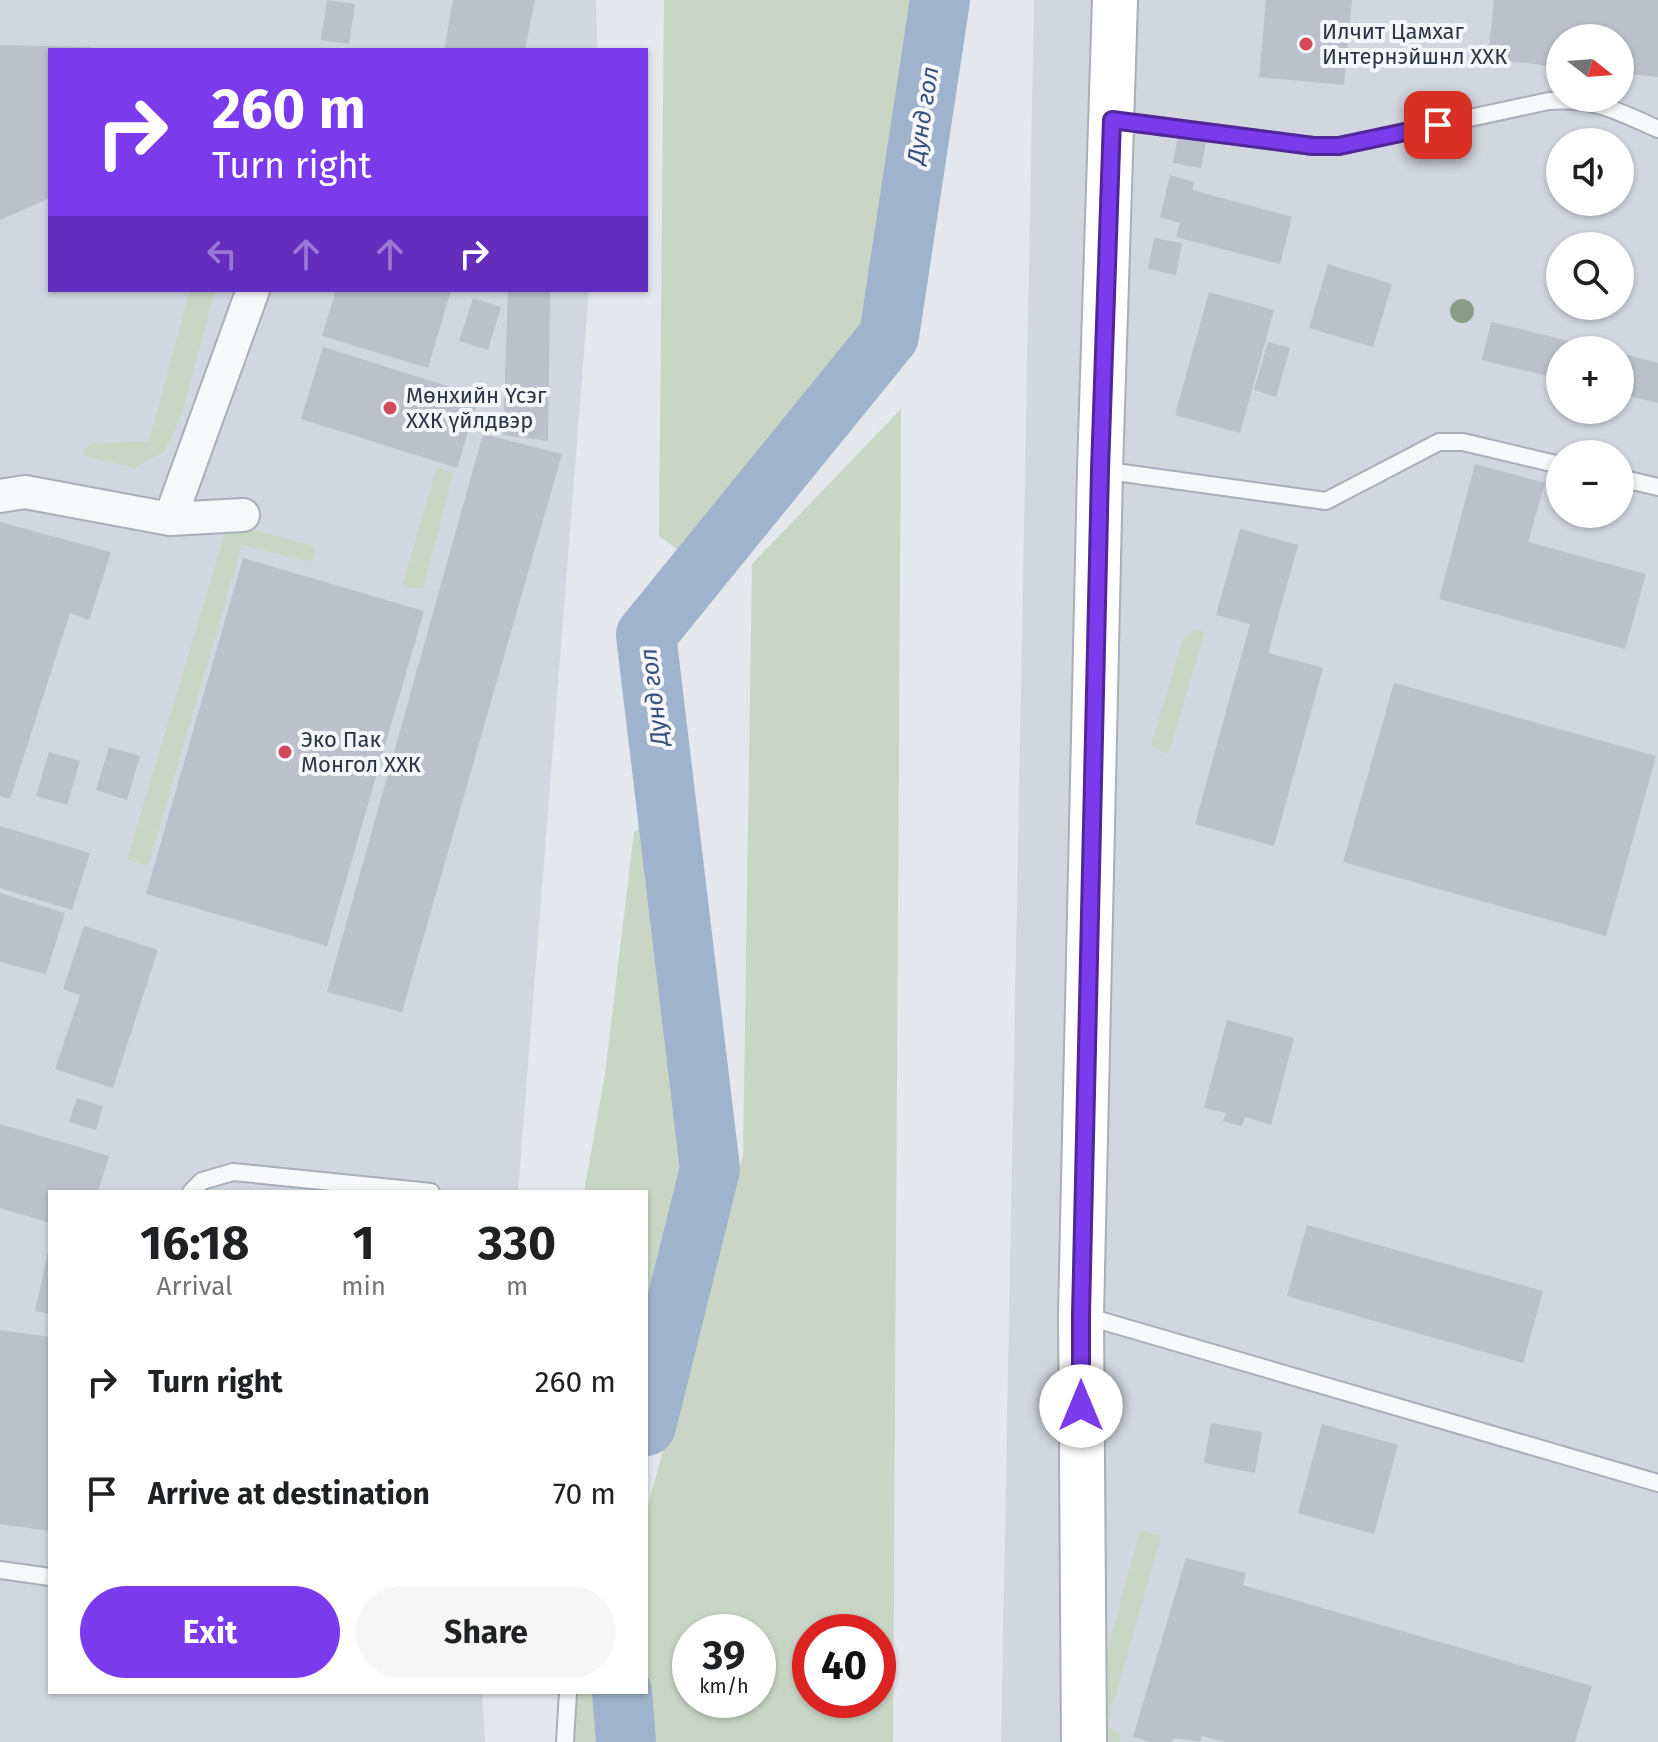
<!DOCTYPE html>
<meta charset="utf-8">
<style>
:root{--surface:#fff;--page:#f6f6f6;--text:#202124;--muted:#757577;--accent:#7c3aed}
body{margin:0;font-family:"Fira Sans",sans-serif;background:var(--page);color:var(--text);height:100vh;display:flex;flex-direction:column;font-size:30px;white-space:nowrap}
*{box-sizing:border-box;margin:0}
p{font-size:26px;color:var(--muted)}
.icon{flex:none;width:44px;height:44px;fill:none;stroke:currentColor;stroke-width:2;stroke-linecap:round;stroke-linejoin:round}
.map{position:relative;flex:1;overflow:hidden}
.side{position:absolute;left:48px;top:1190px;width:600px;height:504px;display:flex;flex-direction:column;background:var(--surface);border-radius:0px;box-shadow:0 2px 6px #0004}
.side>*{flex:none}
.top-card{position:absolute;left:48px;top:48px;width:600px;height:244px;border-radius:0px;box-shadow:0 2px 6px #0004;background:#7c3aed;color:#fff;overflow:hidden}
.needle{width:52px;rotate:107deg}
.fabs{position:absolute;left:1546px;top:24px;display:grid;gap:16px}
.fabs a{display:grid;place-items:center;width:88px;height:88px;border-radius:50%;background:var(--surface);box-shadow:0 2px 6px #0004;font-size:40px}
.speed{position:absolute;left:672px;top:1614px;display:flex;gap:16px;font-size:40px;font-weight:700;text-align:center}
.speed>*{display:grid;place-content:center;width:104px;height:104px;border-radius:50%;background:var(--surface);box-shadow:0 2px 6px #0004;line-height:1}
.speed small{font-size:20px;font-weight:400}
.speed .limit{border:12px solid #d22;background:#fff;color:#111}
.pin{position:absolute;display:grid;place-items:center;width:68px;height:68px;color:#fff;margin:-34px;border-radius:16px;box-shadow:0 4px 12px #0006}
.me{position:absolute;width:88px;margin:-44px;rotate:0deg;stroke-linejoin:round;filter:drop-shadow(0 0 6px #0008)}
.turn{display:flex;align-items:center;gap:28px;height:168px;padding:0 32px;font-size:36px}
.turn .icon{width:104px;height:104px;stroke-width:2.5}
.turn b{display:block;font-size:56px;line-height:68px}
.lanes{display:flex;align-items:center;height:76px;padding:0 32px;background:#0003;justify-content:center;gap:40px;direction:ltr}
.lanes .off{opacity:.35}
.eta{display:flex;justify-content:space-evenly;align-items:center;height:136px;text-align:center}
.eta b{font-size:48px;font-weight:700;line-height:56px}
.cta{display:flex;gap:16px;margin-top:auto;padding:16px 32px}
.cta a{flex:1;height:92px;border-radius:48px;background:var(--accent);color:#fff;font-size:32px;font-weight:700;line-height:92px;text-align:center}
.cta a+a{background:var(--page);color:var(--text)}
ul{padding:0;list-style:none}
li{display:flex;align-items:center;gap:24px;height:112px;padding:0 32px}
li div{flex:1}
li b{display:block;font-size:30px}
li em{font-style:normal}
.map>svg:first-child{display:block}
.built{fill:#d2d6de;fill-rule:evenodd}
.green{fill:#c9d6c5;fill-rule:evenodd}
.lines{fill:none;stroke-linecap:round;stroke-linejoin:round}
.river{stroke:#9fb4cc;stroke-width:60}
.building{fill:#bbc0ca}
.lane-casing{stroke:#a9aeb7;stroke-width:20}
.street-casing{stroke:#a9aeb7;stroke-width:36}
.secondary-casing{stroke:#a9aeb7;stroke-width:48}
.lane{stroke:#f7f8fa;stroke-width:16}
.street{stroke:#f7f8fa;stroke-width:32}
.secondary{stroke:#fff;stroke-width:44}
.tree{fill:#899d89}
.route-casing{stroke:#51269a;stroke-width:20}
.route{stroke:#7c3aed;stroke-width:14}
.poi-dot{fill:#d1495b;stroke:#f4f6f9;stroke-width:3}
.labels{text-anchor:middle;stroke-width:8;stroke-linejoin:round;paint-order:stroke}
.poi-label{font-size:22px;fill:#2b3445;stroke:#f4f6f9;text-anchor:start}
.water-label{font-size:24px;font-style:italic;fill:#34527a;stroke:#f4f6f9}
</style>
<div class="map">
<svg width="1658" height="1742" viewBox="0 0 1658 1742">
<rect width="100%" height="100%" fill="#e4e7ec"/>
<path class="built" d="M0,0H596L597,50H50V290H589L518,1192H50V1692H482L485,1742H0Z
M1034,0H1658V1742H1001ZM1560,38H1620V98H1560ZM1560,142H1620V202H1560ZM1560,246H1620V306H1560ZM1560,350H1620V410H1560ZM1560,454H1620V514H1560Z"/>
<path class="green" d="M664,0H924L872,335L682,553L659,536Z
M190,290H215L182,413L165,451L135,468L81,455L90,443L149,442Z
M901,409L893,1742H639L635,1692H646V1513L743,1156L752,564ZM690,1632H758V1700H690ZM810,1632H878V1700H810Z
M437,467L453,473L423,589L402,587Z
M228,523L316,547L312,562L242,545L148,866L127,860Z
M1193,630L1205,631L1168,755L1151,746L1183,639Z
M693,802L701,1165L646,1381V1192H584L605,1074L634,832Z
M1140,1530L1161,1536L1107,1725L1119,1734L1120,1742H1092L1085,1734Z
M566,1692H613L616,1742H568Z"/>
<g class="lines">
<path class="river" d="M646,1426L710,1169L646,635L889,336L940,0
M622,1692L626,1742"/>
</g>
<path class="building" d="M327,0L355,4L349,44L321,40Z
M453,0H535L525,50H444Z
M1266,0H1352L1344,85L1259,77Z
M1494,0H1658V77L1620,73V38H1560V67L1488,59Z
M0,45L91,47V50H50V198L0,220Z
M1179,131L1207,137L1201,168L1173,163Z
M1170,175L1194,182L1192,190L1292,217L1280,264L1176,237L1180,223L1160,217Z
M1154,238L1182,243L1176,275L1148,269Z
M1328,264L1392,284L1373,347L1309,328Z
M336,290H451L428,368L322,336Z
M508,290H550L548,441L503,435Z
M1209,292L1274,310L1240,433L1175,415Z
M473,298L501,307L488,350L459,341Z
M1491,322L1602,349V350H1560V379L1482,360Z
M1268,342L1290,348L1276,397L1254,390Z
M323,347L479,396L457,468L301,419Z
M1620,353L1658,363V403L1620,394Z
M483,434L562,454L402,1012L327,992Z
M1475,464L1545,483L1528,542L1646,574L1625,649L1439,599Z
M0,522L111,552L89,620L70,613L10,799L0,796Z
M1240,529L1298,545L1268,653L1323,668L1274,846L1195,824L1250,624L1216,615Z
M243,558L424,611L327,946L146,894Z
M1394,683L1656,756L1606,936L1343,862Z
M109,747L140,756L127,800L96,790Z
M49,752L80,761L67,805L36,796Z
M0,826L90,853L72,910L0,888Z
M0,893L65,913L46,974L0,962Z
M84,926L158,950L113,1088L55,1069L80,995L63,989Z
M1227,1020L1294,1038L1271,1125L1245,1117L1242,1126L1223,1121L1226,1113L1204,1108Z
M77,1098L103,1106L96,1130L69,1122Z
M0,1124L109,1156L98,1192H50V1223L0,1208Z
M1307,1225L1543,1291L1523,1363L1287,1296Z
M49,1248H50V1314L35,1311Z
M0,1330L50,1337V1531L0,1524Z
M1211,1423L1262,1432L1255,1473L1204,1463Z
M1322,1424L1398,1445L1374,1534L1298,1513Z
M1186,1558L1246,1573L1243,1585L1592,1686L1575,1742H1224L1202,1736L1200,1742L1174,1738L1172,1742H1150L1133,1737Z"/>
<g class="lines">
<g class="lane-casing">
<path id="lane" d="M1114,120L1313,146H1339L1549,101C1596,98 1617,111 1658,129
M1101,470L1326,501L1439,442H1463L1560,465
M1620,478L1658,487
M191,1192L202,1181L233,1172L431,1192
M1082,1315L1658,1483
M0,1570L50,1577
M565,1742L568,1692"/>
</g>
<g class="street-casing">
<path id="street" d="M0,496L25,492L170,519L243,515
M170,519L253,290"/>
</g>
<g class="secondary-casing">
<path id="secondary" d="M1084,1742L1081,1315L1100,470L1115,0"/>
</g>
<use href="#lane" class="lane"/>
<use href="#street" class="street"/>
<use href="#secondary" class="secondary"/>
</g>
<circle class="tree" cx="1462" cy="311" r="12"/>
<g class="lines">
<g class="route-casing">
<path id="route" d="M1081,1406V1315L1100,470L1112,120L1313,146H1339L1438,125"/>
</g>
<use href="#route" class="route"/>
</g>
<g class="poi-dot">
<circle cx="1306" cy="44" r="8"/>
<circle cx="390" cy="408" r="8"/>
<circle cx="285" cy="752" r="8"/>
</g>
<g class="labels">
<g class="poi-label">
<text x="1322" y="39">Илчит Цамхаг<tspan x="1322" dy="25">Интернэйшнл ХХК</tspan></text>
<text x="406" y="403">Мөнхийн Үсэг<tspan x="406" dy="25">ХХК үйлдвэр</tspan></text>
<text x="301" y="747">Эко Пак<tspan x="301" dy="25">Монгол ХХК</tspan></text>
</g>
<g class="water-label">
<text transform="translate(923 115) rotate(-81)" y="8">Дунд гол</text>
<text transform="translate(654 697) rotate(-97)" y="8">Дунд гол</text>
</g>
</g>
</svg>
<div class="fabs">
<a><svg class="needle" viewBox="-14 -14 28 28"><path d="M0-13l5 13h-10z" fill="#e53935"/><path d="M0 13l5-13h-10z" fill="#757577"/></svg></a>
<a><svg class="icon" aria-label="sound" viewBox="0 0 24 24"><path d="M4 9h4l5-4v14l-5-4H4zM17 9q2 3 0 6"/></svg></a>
<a><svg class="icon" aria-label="search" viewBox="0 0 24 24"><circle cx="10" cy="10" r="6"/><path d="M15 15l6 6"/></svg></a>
<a>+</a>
<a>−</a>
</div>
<div class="speed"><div>39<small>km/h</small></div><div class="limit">40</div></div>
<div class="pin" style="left:1438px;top:125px;background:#d93025"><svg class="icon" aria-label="arrive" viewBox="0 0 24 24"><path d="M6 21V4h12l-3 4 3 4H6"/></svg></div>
<svg class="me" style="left:1081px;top:1406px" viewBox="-20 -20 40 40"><circle r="19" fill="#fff"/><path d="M0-13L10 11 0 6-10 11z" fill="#7c3aed"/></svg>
<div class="top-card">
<div class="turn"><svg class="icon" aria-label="right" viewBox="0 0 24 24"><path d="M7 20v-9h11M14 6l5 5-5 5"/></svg><div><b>260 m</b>Turn right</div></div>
<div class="lanes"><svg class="icon off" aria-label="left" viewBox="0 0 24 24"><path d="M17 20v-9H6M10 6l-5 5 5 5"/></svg><svg class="icon off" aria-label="ahead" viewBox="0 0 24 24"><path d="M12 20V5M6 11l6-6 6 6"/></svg><svg class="icon off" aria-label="ahead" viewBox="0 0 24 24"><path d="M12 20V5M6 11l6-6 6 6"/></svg><svg class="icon" aria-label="right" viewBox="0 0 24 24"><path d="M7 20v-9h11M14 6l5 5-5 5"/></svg></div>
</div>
<section class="side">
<div class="eta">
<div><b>16:18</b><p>Arrival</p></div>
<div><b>1</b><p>min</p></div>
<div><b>330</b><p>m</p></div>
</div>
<ul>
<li><svg class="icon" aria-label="right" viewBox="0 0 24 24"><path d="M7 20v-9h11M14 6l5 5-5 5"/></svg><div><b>Turn right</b></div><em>260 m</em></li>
<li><svg class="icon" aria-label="arrive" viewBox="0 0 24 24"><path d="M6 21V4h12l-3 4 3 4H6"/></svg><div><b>Arrive at destination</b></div><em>70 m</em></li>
</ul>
<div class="cta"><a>Exit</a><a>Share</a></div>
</section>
</div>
